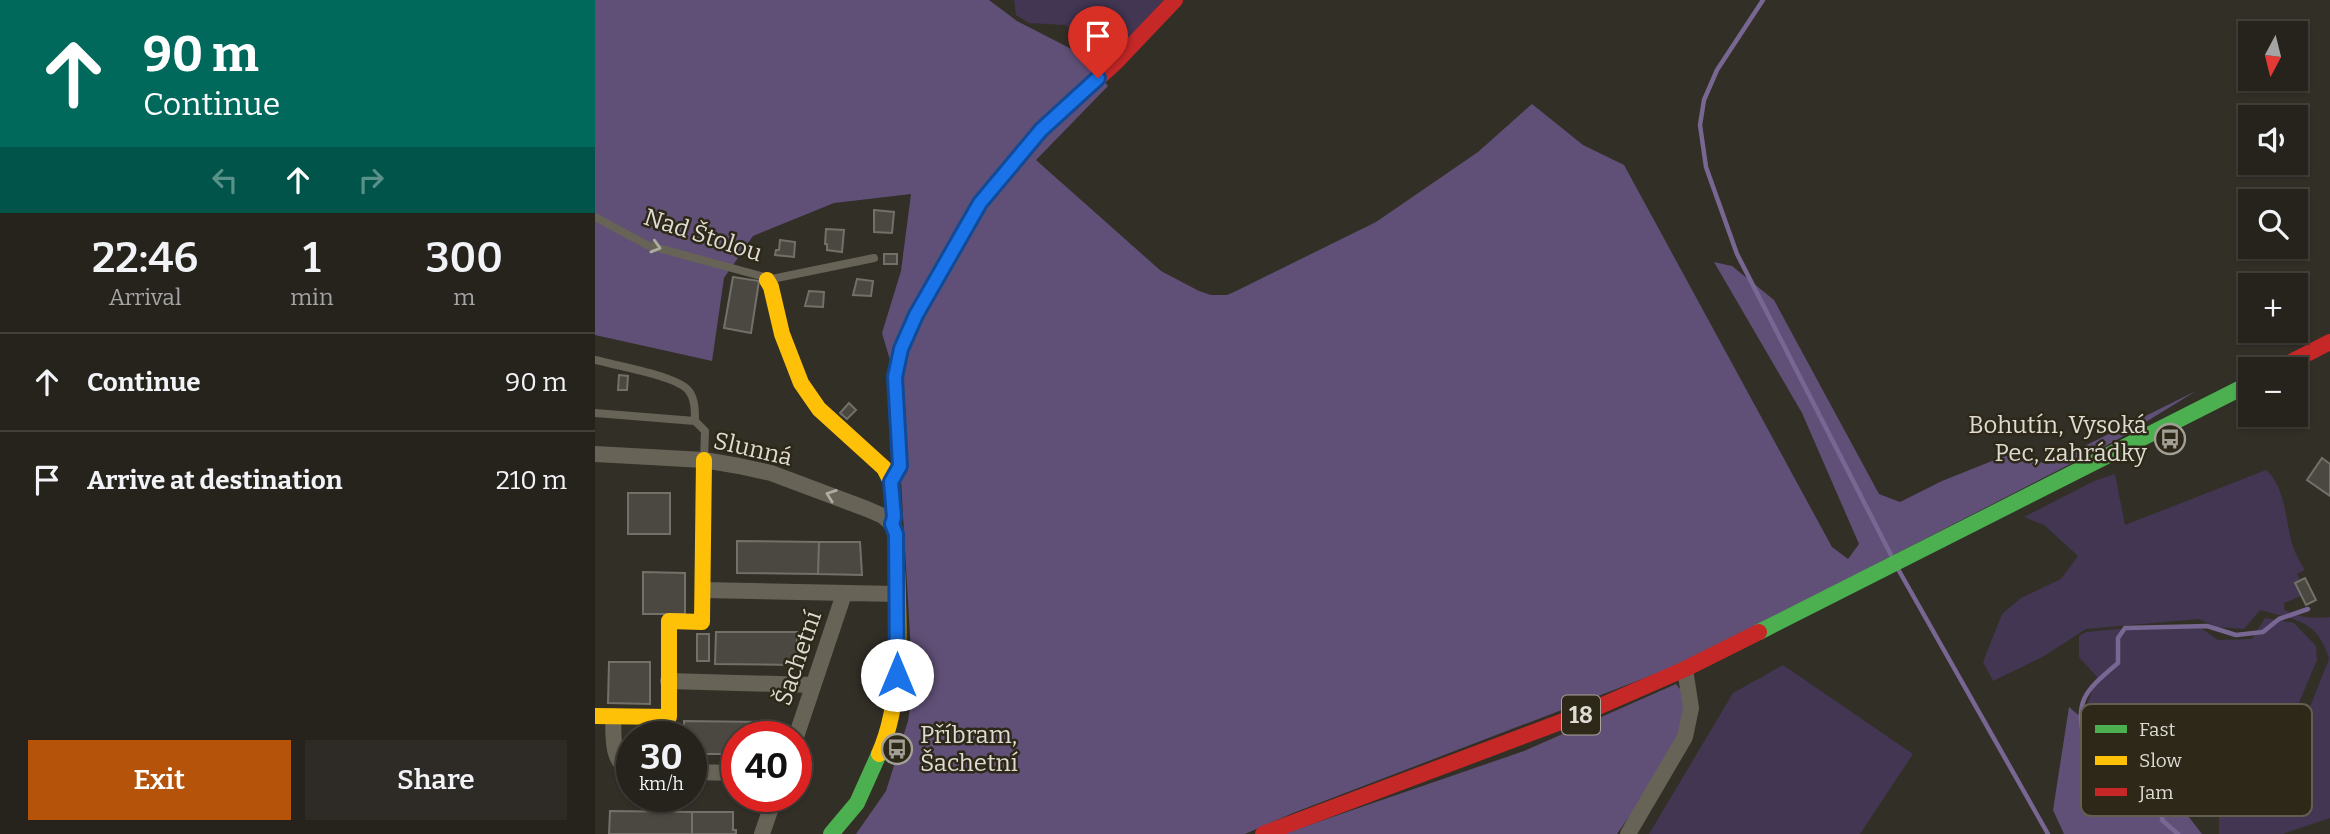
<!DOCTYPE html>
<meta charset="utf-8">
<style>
:root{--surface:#26231d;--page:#2e2b26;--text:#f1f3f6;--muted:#a4a4a4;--line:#42403b;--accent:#b45309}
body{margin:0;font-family:Bitter,serif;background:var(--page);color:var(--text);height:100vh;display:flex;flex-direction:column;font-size:26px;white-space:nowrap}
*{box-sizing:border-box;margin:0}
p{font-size:23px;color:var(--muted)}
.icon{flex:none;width:38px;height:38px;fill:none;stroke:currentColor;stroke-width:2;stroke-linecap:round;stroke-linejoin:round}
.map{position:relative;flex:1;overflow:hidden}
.panel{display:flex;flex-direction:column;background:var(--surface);width:595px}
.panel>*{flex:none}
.banner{background:#00695c;color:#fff;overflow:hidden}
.needle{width:46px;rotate:187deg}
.buttons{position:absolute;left:1643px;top:21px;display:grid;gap:14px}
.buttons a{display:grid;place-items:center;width:70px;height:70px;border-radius:0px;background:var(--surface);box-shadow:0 2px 5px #0004,0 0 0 2px var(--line);font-size:35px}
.speed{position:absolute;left:21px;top:721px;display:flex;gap:14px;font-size:35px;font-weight:700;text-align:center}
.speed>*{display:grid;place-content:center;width:91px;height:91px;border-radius:50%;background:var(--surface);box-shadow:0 2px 5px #0004,0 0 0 2px var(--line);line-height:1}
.speed small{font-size:18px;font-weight:400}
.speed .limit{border:10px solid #d22;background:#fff;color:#111}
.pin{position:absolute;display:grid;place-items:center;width:60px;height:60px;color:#fff;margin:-72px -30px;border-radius:50% 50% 50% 0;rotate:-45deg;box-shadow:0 0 7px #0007}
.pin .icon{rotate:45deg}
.me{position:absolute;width:77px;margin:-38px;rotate:0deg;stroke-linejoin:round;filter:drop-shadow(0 0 5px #0008)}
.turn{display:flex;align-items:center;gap:24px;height:147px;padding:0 28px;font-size:32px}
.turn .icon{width:91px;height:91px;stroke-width:2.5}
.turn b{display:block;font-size:49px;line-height:60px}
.lanes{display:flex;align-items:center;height:66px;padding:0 28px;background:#0003;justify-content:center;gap:35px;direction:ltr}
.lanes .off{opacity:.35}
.eta{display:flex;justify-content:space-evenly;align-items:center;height:119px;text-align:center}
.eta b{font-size:42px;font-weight:600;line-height:49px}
.button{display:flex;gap:14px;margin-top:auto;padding:14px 28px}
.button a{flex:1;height:80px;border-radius:0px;background:var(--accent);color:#fff;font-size:28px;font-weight:600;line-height:80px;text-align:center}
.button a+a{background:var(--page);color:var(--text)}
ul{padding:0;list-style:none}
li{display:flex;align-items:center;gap:21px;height:98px;padding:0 28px;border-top:2px solid var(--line)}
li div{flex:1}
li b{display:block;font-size:26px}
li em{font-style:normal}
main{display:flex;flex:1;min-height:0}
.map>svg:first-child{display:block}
.green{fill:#423653}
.forest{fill:#605077}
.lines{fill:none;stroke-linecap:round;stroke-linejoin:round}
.stream{stroke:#786792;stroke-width:4.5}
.building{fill:#4b4841;stroke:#737069;stroke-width:2}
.lane{stroke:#676356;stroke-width:8}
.street{stroke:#676356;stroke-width:16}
.fast{stroke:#4caf50;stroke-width:16}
.slow{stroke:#ffc107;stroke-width:16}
.jam{stroke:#c62828;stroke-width:16}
.oneway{stroke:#aeaca0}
.route-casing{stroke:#114b97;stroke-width:18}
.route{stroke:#1a73e8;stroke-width:12}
.labels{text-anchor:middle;stroke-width:5;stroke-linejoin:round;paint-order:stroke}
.shield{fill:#2d2818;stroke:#a9a69a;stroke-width:2}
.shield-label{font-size:23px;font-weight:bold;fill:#dedcd2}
.street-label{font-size:24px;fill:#dedcd2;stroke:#2d2818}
.poi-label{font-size:24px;fill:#dedcd2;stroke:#2d2818;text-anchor:end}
.key{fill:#2d2818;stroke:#625e50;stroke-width:2}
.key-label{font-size:19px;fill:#dedcd2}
</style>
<main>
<section class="panel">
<div class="banner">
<div class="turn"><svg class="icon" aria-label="ahead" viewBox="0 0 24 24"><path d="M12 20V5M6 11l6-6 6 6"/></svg><div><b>90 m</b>Continue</div></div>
<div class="lanes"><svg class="icon off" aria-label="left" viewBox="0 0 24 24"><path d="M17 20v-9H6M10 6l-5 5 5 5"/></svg><svg class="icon" aria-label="ahead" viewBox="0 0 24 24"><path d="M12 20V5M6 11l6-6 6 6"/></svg><svg class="icon off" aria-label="right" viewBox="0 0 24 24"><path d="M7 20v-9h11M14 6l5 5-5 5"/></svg></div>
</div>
<div class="eta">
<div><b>22:46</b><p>Arrival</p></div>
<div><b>1</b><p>min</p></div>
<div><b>300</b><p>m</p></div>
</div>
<ul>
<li><svg class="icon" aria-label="ahead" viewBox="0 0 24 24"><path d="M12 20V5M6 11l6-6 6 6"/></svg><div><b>Continue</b></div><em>90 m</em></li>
<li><svg class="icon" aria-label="arrive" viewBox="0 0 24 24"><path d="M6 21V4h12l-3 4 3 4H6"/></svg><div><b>Arrive at destination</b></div><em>210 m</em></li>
</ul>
<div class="button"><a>Exit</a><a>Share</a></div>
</section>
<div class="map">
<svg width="1735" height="834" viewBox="0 0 1735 834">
<rect width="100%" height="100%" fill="#322f27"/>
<path class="green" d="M419,0H568L531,44L508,50L470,25L434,23L421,15Z
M1671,470C1692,488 1690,525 1699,549C1701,556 1706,563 1710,570L1702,574L1711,594L1689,603V609C1703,618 1719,619 1735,617V818L1687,834H1624V806L1617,815L1604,807L1520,737L1501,726L1490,710L1502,677L1484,657V636L1491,632L1533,628H1606L1623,640L1657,639L1670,618L1699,623L1721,646L1722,660L1679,762L1652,781L1692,765L1734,659C1723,620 1701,620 1665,610L1649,629L1622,627L1604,619L1491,629L1449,656L1398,681L1388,662L1407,614L1426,598L1466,579L1483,556L1449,525L1429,517L1499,481L1520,474L1530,525Z
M1188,665L1318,754L1265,834H1054L1138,693Z"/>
<path class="forest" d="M0,0H394L422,21L488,55L513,86L441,160L566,271L604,291L616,295H632L639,292L781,222L883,152L937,104L988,145L1029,165L1237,547L1253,559L1264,544L1207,413L1119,262L1137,266L1179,300L1284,494L1305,502L1347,481L1412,455L1453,464L1601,391L1520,441L1089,663L698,813L650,834H261L291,791L313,721L318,687L300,377L287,333L306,271L316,194L239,203L158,236L129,278L117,361L0,335Z
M1081,684C1084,688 1089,693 1090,698C1100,735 1043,803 1022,834H688L929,751Z
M1474,707L1576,794L1607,834H1469L1458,810Z"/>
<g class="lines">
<path class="stream" d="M1168,0L1122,70L1109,100L1105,125L1111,167L1142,254L1296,555
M1303,569L1453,834
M1583,834L1567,820V791L1491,745C1478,700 1490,691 1523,663V638L1530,628L1612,626L1641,635L1668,632L1684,619L1713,609"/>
</g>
<path class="building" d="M279,210L299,212L297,233L279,232Z
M231,229L249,230L247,252L232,250V244H230Z
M185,240L200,242L199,257L180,255L181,250H184Z
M289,254H302V264H289Z
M138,277L164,281L156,333L129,328Z
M262,279L278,281L276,296L258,295Z
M214,291L229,292L228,307L210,306Z
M24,375L33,376L32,390H23Z
M254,403L261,410L252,419L245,413Z
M1727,458L1735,464V496L1712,480Z
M33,493H75V534H33Z
M142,541L224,542L223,574L142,573Z
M224,542H265L267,575L223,574Z
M48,572L90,573V614H48Z
M1710,578L1721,600L1711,605L1700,583Z
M121,632H202V665L120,664Z
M102,634H114V661H102Z
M14,662H55V704L13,703Z
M89,721L170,722V737H142V754H96V737H89Z
M15,811L97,812V834H14Z
M97,812H138V830H141V834H97Z"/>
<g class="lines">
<path class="lane" d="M0,217L52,245L166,276L172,280L279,258
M0,360C20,365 81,376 93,390C100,398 100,410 100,421
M0,413L100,421L110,431L109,460"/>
<path class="street" d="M0,454L109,460L144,466L176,473L272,509L288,516L297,524
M108,590L302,594
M73,681L218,685
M18,716C19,737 15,762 37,771
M201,737L249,594
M96,772L142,773
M167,834L180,796
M1033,834L1090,737L1096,708L1090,669"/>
<path class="fast" d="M296,482L305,466L300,377L306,349L321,315L385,203L446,130L465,113
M1164,632L1656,383
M236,834L262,803L284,754"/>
<path class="slow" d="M172,280L176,287L187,334L206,383L224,409L289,468L296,482L299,517L297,524L301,534C302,601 312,692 284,754
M0,716L74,717V621L107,622L109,460"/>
<path class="jam" d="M465,113L522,61L580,0
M1682,369L1735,342
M668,834L987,714L1090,669L1164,632"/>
</g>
<defs><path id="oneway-chevron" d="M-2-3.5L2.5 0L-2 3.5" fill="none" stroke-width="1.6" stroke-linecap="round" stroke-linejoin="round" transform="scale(1.75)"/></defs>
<g class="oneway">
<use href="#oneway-chevron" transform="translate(61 247) rotate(16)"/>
<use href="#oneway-chevron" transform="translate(236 495) rotate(-160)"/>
</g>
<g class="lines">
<g class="route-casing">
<path id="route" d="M302,675L301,534L297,524L299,517L296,482L305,466L300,377L306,349L321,315L385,203L446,130L503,78"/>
</g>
<use href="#route" class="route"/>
</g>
<defs>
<g id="bus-ring" transform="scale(1.575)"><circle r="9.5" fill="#2d2818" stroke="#a29f96" stroke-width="1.5"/><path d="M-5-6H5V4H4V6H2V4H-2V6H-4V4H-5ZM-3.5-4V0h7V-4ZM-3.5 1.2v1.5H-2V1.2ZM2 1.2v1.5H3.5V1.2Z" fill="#a29f96"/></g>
</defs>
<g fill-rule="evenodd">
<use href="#bus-ring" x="1575" y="439"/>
<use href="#bus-ring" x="302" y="749"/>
</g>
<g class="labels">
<rect class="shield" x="967" y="695.5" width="38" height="39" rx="5"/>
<g class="shield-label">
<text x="986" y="723">18</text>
</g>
<g class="street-label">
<text transform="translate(108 235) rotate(18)" y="8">Nad Štolou</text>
<text transform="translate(158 449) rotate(13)" y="8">Slunná</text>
<text transform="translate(203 658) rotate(-71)" y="8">Šachetní</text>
</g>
<g class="poi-label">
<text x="1552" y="433">Bohutín, Vysoká<tspan x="1552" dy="28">Pec, zahrádky</tspan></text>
<text x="325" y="743" text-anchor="start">Příbram,<tspan x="325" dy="28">Šachetní</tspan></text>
</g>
</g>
<rect x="1486" y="704" width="231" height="112" rx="10" class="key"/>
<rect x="1500" y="725" width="32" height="8" fill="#4caf50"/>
<rect x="1500" y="756" width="32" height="9" fill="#ffc107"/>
<rect x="1500" y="788" width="32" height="8" fill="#c62828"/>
<g class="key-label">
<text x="1544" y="736">Fast</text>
<text x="1544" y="767">Slow</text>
<text x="1544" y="799">Jam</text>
</g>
</svg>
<div class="buttons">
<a><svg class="needle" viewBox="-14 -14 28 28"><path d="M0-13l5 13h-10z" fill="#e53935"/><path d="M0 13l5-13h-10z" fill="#a4a4a4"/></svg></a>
<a><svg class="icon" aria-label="sound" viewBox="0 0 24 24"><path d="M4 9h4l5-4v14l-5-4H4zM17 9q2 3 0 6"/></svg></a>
<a><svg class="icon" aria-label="search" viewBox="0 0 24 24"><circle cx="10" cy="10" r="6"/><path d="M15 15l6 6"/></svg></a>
<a>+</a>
<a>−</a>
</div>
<div class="speed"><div>30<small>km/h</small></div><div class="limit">40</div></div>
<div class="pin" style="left:503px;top:78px;background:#d93025"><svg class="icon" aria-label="arrive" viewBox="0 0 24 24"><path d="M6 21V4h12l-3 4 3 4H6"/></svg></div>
<svg class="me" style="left:302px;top:675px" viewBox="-20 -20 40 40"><circle r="19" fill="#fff"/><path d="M0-13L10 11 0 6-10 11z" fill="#1a73e8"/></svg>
</div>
</main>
